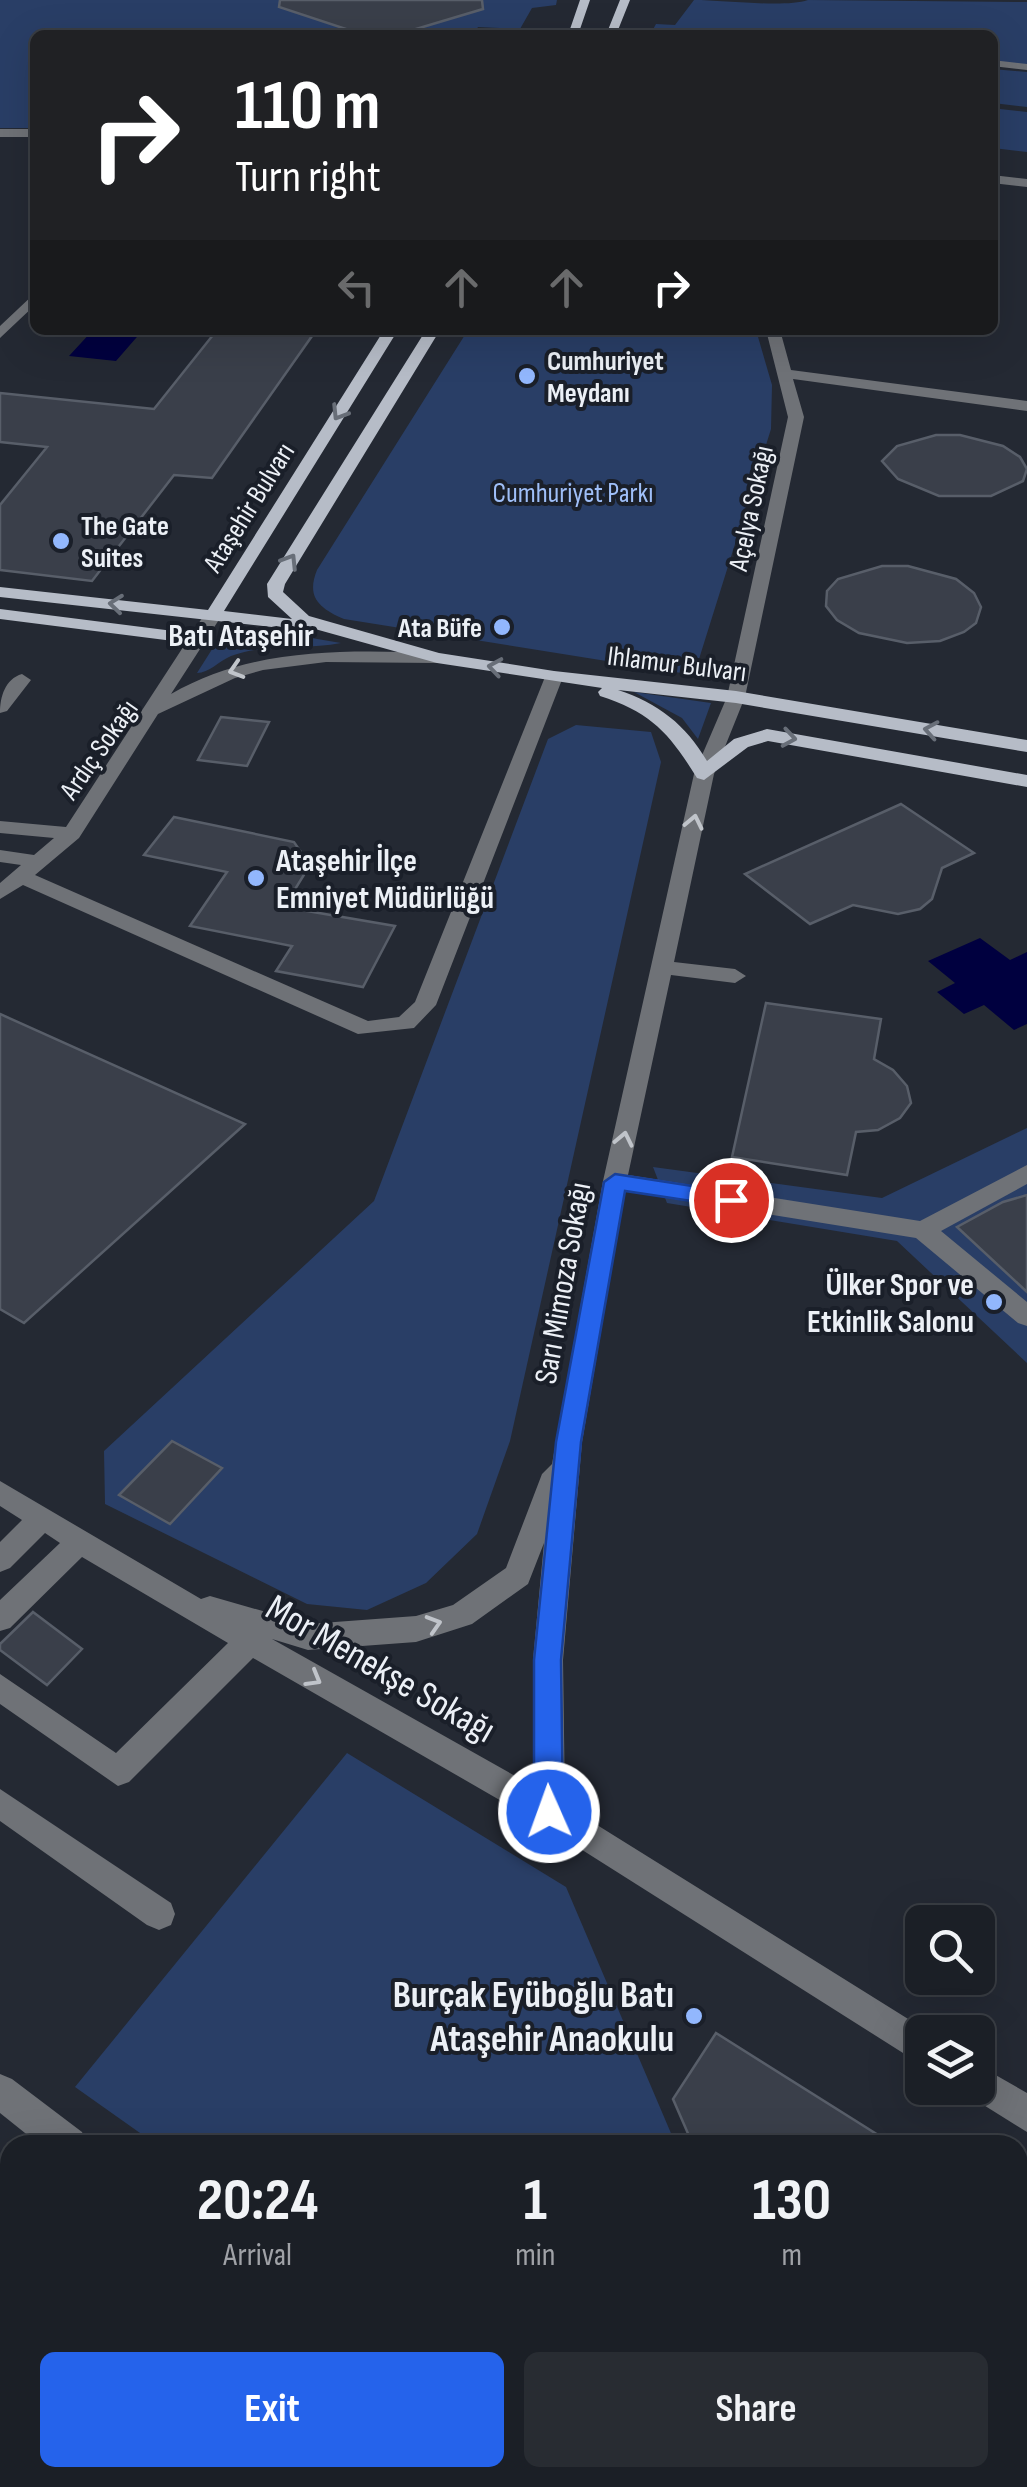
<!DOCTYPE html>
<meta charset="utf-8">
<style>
:root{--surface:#1b1f26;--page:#282c32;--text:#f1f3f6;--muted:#a0a2a7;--line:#393d43;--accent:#2563eb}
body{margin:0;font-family:"Sofia Sans Condensed",sans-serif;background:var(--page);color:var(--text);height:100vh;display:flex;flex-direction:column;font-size:38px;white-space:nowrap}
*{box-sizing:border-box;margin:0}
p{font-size:32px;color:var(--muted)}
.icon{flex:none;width:55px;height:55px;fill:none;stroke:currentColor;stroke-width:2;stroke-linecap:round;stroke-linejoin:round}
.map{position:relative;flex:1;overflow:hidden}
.side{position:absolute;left:0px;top:2135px;width:1028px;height:352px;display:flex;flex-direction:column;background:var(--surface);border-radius:30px 30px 0 0;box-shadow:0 10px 40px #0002,0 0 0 2px var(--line)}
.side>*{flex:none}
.guide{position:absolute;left:30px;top:30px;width:968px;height:305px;border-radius:15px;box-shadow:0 10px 40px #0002,0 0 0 2px var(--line);background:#202124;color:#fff;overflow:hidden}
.controls{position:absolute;left:905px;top:1905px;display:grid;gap:20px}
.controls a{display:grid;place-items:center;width:90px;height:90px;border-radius:15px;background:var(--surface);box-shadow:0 10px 40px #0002,0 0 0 2px var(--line);font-size:50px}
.pin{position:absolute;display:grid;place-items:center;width:85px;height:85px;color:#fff;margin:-42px;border:5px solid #fff;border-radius:50%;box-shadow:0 2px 10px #0007}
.me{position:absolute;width:110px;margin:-55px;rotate:358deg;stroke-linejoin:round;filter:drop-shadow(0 0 8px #0008)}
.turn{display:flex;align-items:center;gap:35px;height:210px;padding:0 40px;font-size:45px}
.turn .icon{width:130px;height:130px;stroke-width:2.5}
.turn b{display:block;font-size:70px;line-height:85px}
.lanes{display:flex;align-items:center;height:95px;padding:0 40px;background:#0003;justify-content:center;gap:50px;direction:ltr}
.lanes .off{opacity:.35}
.eta{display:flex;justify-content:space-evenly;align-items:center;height:170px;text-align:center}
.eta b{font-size:60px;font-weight:700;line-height:70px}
.button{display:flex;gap:20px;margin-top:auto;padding:20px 40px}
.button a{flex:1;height:115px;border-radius:15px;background:var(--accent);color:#fff;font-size:40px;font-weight:700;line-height:115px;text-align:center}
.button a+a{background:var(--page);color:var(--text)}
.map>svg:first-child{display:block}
.green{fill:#293e66}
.water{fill:#00003f}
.building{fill:#3a3f4a;stroke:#585e69;stroke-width:2.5}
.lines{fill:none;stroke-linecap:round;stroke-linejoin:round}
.minor{fill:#6f7277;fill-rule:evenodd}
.major{fill:#b6bcc7;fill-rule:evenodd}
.oneway{stroke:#686e78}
.oneway2{stroke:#c0c4ca}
.route{fill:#2563eb;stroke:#184099;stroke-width:2.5}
.poi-dot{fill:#92b7fd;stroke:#1a1f29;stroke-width:4}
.labels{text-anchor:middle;stroke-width:8;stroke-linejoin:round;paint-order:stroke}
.far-poi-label{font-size:28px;font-weight:bold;fill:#ecf0f6;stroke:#1a1f29;text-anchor:start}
.far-park-label{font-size:28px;fill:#9fbff8;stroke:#1a1f29}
.far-street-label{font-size:28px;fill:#ecf0f6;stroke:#1a1f29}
.far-quarter-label{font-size:32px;font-weight:bold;fill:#ecf0f6;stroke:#1a1f29}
.poi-label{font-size:32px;font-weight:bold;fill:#ecf0f6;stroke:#1a1f29;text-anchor:start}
.street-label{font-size:32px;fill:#ecf0f6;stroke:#1a1f29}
.near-street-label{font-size:38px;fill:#ecf0f6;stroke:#1a1f29}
.near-poi-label{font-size:38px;font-weight:bold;fill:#ecf0f6;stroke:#1a1f29;text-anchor:end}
</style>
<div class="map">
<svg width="1027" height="2487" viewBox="0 0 1027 2487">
<rect width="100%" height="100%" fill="#242933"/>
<path class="green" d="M0,0H557L556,5L532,8L520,29L478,27L473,35H35V128H0Z
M694,0C724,0 784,8 808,0L1027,2V66L993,62L992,35H650L656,24L675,25Z
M992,69L1027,72V107L993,103Z
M1000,109L1027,112V152L993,148Z
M468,330H756L772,385L771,429L694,675L344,619C319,608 306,597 317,570Z
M228,624L341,643C306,650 267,643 231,656C219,661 209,673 197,673Z
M634,692L711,703L698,739L682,718Z
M576,725L651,732L661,762L510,1441L477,1534L426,1583L367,1610L307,1604L105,1504L104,1451L374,1201L548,739Z
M1027,1128V1363L897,1241L667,1203L653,1167L882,1198Z
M347,1753L566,1887L676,2145H157L75,2087Z
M288,2478H818L822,2487H291Z"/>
<path class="water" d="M93,330H143L116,361L69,356Z
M980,938L1010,960L1027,952V1024L1014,1030L984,1005L964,1014L937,992L955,983L928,961Z"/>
<path class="building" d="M280,0H482L483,9L396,35H364L279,7Z
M217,330L312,336L212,478L174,475L92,581L0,570V505L47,447L0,442V393L154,409Z
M936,435H960L1003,446L1020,457L1027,469L1023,481L991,496H939L898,479L882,461L897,446Z
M882,566H908L956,579L974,593L981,607L976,623L964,632L940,641L907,643L859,633L837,620L826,606L827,591L838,579Z
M221,717L269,722L247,766L198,760Z
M901,804L974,853L942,868L932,899L920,909L898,914L853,905L810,924L745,874Z
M174,817L294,842L310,865L284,907L395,926L363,987L276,971L292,946L190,926L227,872L144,855Z
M766,1003L881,1019L874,1059L893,1070L907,1086L911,1103L900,1118L878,1130L856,1132L847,1175L732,1157Z
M0,1014L245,1124L24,1323L0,1309Z
M1027,1195V1292L957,1227L1003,1202Z
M172,1441L222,1468L170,1524L119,1495Z
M33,1612L82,1649L47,1685L0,1650V1644Z
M716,2033L894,2145H693L673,2099Z"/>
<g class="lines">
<path class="minor" d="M992,60L1027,64V70L992,66Z
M0,129H35V137H0Z
M992,175L1027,179V187L992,183Z
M35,293V305L0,338V326Z
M766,330H780L791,370L1027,401V411L793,379L804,417L745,697L714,774L674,962L735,969L746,976L735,983L671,975L628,1175L920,1221L1027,1165V1184L941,1231L1027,1302V1326L1018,1323L916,1238L625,1191L582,1442L563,1660L565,1805L929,2032H922V2065L538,1822L253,1658L129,1782L118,1786L0,1704V1674L116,1753L228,1643L82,1557L10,1628L0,1631V1600L60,1543L45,1533L10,1568L0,1572V1542L22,1520L0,1506V1481L201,1599L210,1596L308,1624L416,1616L453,1605L506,1568L542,1474L552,1464L603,1181L694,774L727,697L788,417ZM544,1543L533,1660V1786L272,1639L308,1650L416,1642L472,1624L528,1584Z
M213,610L222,615L171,694C254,647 344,650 437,653L446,658L437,663L326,662L263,670L235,678L158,714L79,838L35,875L368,1021L399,1017L415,1002L545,677L554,671L563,677L436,1005L414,1028L358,1034L23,885L0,899V883L21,865L0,862V850L34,855L54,838L0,833V821L66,827L204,615Z
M22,674L31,680L7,711L0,713C0,697 5,679 22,674Z
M0,1789L171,1903L175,1914L171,1925L159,1930L147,1925L0,1821Z
M978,2065L1027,2093V2132L966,2094L963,2088H978Z
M0,2074L12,2079L82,2132L87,2145H40L0,2113Z
M215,2478H255L258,2487H218Z"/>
<path class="major" d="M580,0H590L578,35H568Z
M620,0H630L616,35H606Z
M384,330H398L224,611L292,619L268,597L267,584L426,330H440L285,584L283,592L309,616L439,653L554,671L736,691L1027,740V752L736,703L618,690C658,703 686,725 707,761L734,739L767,729L1027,775V787L768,741L748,747L704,780L697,778C669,733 652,713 600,696L598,692L602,688L437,663L315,629L308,631L0,597V587L208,610Z
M0,609L197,634L206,639L197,644L0,619Z"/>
</g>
<defs><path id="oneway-chevron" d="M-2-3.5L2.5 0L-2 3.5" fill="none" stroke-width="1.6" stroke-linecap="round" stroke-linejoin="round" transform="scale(2.5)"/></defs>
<g class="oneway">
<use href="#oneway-chevron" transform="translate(339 413) rotate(122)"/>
<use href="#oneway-chevron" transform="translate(290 561) rotate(-58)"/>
<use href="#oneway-chevron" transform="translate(116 604) rotate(-174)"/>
<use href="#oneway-chevron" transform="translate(495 667) rotate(-171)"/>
<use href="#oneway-chevron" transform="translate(931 730) rotate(-170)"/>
<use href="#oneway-chevron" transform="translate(789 738) rotate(9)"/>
</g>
<g class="oneway2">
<use href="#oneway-chevron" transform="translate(236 670) rotate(163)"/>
<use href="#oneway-chevron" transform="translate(694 822) rotate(-78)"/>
<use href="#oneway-chevron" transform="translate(624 1139) rotate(-78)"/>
<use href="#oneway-chevron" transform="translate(434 1624) rotate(-17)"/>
<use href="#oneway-chevron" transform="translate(314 1679) rotate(30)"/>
</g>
<path class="route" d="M615,1174L731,1192L742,1200L731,1207L625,1191L581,1442L561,1660L563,1812L559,1821L549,1825L539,1821L534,1812V1660L556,1442L604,1182Z"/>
<g class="poi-dot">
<circle cx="527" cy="376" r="10"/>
<circle cx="61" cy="541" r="10"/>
<circle cx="502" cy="627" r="10"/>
<circle cx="256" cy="878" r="10"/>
<circle cx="994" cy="1302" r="10"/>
<circle cx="694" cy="2016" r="10"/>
</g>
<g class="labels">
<g class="far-poi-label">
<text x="547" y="370">Cumhuriyet<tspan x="547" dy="32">Meydanı</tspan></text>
<text x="81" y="535">The Gate<tspan x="81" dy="32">Suites</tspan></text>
<text x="482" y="637" text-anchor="end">Ata Büfe</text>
</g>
<g class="far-park-label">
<text x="573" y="502">Cumhuriyet Parkı</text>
</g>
<g class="far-street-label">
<text transform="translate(248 507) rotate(-58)" y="10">Ataşehir Bulvarı</text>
<text transform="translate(750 508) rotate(-78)" y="10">Açelya Sokağı</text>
<text transform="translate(677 663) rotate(7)" y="10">Ihlamur Bulvarı</text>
<text transform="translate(98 749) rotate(-55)" y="10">Ardıç Sokağı</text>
</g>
<g class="far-quarter-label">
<text x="241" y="646">Batı Ataşehir</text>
</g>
<g class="poi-label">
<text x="276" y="871">Ataşehir İlçe<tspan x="276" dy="37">Emniyet Müdürlüğü</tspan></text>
<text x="974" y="1295" text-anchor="end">Ülker Spor ve<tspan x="974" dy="37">Etkinlik Salonu</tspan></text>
</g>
<g class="street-label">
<text transform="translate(562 1283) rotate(-80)" y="11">Sarı Mimoza Sokağı</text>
</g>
<g class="near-street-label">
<text transform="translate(381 1668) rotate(30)" y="13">Mor Menekşe Sokağı</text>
</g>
<g class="near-poi-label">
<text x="674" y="2007">Burçak Eyüboğlu Batı<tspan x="674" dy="44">Ataşehir Anaokulu</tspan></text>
</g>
</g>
</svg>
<div class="controls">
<a><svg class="icon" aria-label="search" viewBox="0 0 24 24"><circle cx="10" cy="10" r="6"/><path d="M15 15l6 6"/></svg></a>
<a><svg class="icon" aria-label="layers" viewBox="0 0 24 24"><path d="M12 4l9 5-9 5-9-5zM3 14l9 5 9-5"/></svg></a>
</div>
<div class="pin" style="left:731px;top:1200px;background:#d93025"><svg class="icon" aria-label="arrive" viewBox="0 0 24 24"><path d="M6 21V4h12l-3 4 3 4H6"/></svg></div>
<svg class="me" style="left:549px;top:1812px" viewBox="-20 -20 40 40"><circle r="17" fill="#2563eb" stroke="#fff" stroke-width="3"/><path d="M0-11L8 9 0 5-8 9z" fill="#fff"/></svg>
<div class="guide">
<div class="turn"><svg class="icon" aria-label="right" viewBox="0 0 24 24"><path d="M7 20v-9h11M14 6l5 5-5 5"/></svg><div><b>110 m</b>Turn right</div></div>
<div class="lanes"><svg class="icon off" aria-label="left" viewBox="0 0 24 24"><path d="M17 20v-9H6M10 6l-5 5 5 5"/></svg><svg class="icon off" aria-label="ahead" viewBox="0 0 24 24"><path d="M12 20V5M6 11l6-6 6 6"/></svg><svg class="icon off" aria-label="ahead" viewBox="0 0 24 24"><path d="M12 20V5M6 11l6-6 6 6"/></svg><svg class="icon" aria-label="right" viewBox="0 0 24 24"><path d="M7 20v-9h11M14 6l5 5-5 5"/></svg></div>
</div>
<section class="side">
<div class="eta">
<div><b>20:24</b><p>Arrival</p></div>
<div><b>1</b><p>min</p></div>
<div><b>130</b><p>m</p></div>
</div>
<div class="button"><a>Exit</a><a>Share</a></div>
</section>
</div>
